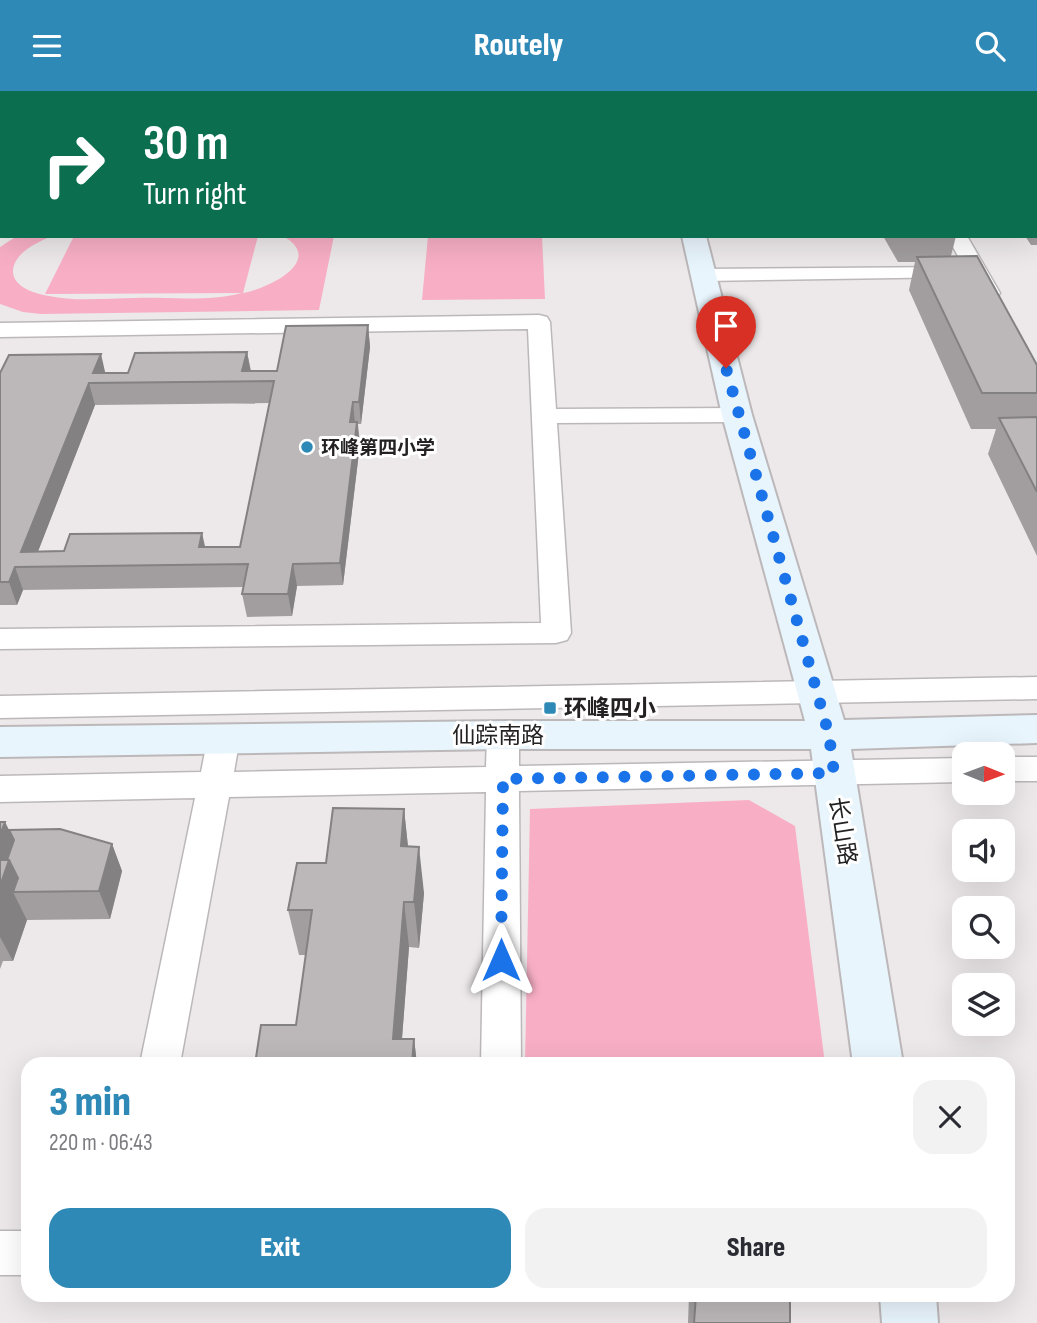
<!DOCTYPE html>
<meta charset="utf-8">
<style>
:root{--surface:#fff;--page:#f2f2f3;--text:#2b2b33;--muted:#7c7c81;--accent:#2e89b6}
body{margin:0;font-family:"Sofia Sans Condensed","Noto Sans SC",sans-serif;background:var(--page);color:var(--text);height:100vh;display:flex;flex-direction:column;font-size:26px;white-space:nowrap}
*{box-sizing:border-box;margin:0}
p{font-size:23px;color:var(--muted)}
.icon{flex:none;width:38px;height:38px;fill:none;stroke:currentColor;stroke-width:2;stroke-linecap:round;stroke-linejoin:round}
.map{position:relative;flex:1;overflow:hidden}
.sheet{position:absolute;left:21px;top:966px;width:994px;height:245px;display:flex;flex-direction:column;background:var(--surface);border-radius:21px;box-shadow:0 7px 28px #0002}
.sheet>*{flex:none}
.guide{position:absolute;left:0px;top:0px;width:1038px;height:147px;box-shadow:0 7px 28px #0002;background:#0b6e4f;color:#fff;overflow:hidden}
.needle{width:46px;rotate:91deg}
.fabs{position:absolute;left:952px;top:651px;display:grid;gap:14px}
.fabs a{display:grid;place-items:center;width:63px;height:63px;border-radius:14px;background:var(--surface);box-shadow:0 7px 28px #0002;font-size:35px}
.pin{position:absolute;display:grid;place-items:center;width:60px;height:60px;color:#fff;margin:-72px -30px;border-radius:50% 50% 50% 0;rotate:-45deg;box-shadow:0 0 7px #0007}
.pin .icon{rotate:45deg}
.me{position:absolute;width:77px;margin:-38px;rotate:0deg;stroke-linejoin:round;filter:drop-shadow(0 0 5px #0008)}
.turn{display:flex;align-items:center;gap:24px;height:147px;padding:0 28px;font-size:32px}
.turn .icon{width:91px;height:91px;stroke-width:2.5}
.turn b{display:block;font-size:49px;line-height:60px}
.round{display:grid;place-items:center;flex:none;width:74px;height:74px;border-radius:21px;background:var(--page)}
.head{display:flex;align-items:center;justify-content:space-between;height:119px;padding:0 28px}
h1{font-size:42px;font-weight:800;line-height:52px;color:var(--accent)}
.primary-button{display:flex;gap:14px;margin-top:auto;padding:14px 28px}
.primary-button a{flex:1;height:80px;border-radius:21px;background:var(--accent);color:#fff;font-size:28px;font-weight:800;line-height:80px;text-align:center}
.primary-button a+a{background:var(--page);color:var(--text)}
header{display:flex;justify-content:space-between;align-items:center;height:91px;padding:0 28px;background:var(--accent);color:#fff;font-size:32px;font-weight:800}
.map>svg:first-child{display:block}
.green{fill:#f8afc6}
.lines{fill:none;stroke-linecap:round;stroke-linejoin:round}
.street-casing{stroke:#bcb8b9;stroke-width:3}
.secondary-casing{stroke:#bcb8b9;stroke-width:4}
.street{fill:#fff;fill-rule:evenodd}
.secondary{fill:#e9f5fd;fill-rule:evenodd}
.wall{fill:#a29e9f;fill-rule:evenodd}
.shaded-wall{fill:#848182}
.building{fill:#bcb8b9;stroke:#848182;stroke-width:2;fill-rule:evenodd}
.route{stroke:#1a73e8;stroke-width:12;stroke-dasharray:0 21.6}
.poi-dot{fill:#2e89b6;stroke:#fff;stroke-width:2.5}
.labels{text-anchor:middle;stroke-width:6;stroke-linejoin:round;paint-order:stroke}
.far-poi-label{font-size:19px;font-weight:bold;fill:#232122;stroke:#fff;text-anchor:start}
.poi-label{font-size:23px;font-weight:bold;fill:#232122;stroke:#fff;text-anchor:start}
.street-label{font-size:23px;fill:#232122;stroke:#fff}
</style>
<header><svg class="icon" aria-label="menu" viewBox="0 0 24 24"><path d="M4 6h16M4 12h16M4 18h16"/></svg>Routely<svg class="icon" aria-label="search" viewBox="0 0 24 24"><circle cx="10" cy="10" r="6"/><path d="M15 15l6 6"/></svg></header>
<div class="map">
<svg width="1037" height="1232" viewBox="0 0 1037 1232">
<rect width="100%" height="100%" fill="#ede9ea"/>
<path class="green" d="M17,145H52C38,151 15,161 13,179C12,196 35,203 49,205C76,211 107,207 135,207C169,206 208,211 242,202L45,203L74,145H258L243,202C266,198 327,170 283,145H334L319,219L41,223L23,221L0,213V156Z
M428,145H542L545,208L422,209Z
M749,709L795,735L825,973H525L530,718Z"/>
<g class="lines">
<g class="street-casing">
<path id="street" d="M864,0H880L881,2H865Z
M991,0H1007L1008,2H992Z
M1036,6H1037V16H1036Z
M1036,43H1037V54H1036Z
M947,145H967L1000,202L997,207H981Z
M956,176L963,178L966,182L963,186L704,190L697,188L693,184L697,180L704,178Z
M539,224L547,226L550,231L556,318L737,317L746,319L749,324L746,329L737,331L557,332L571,542L567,549L556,552L0,558V538L541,532L528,238L0,246V232Z
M1037,586V608L0,627V605Z
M503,632L514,636L519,644V675L964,667V691L519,700L521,973H481L486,701L229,706L180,973H140L195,707L0,711V685L201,681L208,646L213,638L224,634L235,638L240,646L234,681L486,676L487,644L492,636Z
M1003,666H1037V690H1003Z
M0,1140H28V1184H0Z"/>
</g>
<g class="secondary-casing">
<path id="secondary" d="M646,0H666V2H646Z
M682,145H706L752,324L844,629L1037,624V652L851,658L903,973H853L811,658H503L0,666V636L503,630H805L722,324Z
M880,1204H936L938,1232H882Z"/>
</g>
<use href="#street" class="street"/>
<use href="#secondary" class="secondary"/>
</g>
<path class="wall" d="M805,0H872L873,2H806Z
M933,0H994L996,2H934Z
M1036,49L1037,50V154H1031L1025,145H1036Z
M883,145H956L951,165L1037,274V465L988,363L996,338H971L909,199L915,171H898Z
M368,234L370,256L361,333H358L360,353L343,494L297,495L292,525L247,526L242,503L244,496L23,499L17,514H0V282H128L247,261L251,280H277ZM270,312L240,456L38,460L95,314Z
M404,718L408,756L424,802L419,857L409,856L402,948H414L417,973H255L296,934L306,864H299L288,819Z
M0,731H5L9,739L112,753L122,780L110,828L27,829L13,870H3L0,878Z
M689,1204H790V1232H688Z"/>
<path class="shaded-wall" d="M368,234L370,256L361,333L359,311Z
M247,261L251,282L242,280Z
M101,263L106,285L93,282Z
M89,292L95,314L32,476L21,461Z
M353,311L355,333L350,331Z
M357,331L360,353L343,494L340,472Z
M202,442L207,464L199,456Z
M293,473L297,495L292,525L288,503Z
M15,476L23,499L17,514L9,491Z
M404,718L409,765L401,755Z
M5,731L27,777L13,801L27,829L13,870L0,846V744Z
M112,753L122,780L110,828L99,800Z
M419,756L424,802L419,857L414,811Z
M404,811L409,856L400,973L393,948Z
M414,948L417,973H412Z"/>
<path class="building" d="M825,0H872L873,2H827Z
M945,0H994L996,2H946Z
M1036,49L1037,50V66H1036Z
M1036,85H1037V116L1036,115Z
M977,165L1037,274V302H982L917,166Z
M368,234L359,311H353L350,331H357L340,472L293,473L288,503H242L248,473L15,476L9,491H0V282L9,264L101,263L93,282H128L135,262L247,261L242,280H277L286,235ZM274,290L240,456H199L202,442L70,443L64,460L21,461L89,292Z
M1037,326V401L999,327Z
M333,717L404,718L401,755L419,756L414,811H404L393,948H414L412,973H255L261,934H296L312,819H288L297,772H326Z
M0,731H5L0,744Z
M60,738L112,753L99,800L13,801L18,787L9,769H7L14,749L9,739Z
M0,769H9L0,795Z
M696,1204H790V1232H694Z"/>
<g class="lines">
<path class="route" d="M501,869L503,688L834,682L829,644L726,277"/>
</g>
<g class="poi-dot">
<circle cx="307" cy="356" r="7"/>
<rect x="543" y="610" width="14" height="14" rx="3.5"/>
</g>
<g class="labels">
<g class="far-poi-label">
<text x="321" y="363">环峰第四小学</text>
</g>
<g class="poi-label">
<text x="564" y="625">环峰四小</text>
</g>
<g class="street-label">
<text x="498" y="652">仙踪南路</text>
<text transform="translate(843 740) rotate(81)" y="8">长山路</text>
</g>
</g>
</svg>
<div class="fabs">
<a><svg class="needle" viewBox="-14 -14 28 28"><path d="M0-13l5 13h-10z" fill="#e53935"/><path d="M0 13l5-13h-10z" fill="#7c7c81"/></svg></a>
<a><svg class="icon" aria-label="sound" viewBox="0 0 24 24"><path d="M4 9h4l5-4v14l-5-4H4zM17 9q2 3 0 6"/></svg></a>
<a><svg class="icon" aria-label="search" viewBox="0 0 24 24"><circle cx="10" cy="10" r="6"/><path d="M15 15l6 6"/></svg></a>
<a><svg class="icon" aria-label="layers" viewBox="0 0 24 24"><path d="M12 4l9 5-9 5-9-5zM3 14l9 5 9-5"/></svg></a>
</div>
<div class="pin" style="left:726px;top:277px;background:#d93025"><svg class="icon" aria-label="arrive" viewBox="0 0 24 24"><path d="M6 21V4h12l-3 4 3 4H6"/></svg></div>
<svg class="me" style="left:501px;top:869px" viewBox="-20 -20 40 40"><path d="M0-17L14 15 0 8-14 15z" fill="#1a73e8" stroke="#fff" stroke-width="4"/></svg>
<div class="guide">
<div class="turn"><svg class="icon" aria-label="right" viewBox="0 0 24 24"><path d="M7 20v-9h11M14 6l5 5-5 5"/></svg><div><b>30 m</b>Turn right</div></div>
</div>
<section class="sheet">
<div class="head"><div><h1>3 min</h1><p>220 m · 06:43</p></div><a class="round"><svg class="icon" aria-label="close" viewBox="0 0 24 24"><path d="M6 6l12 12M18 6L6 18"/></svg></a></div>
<div class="primary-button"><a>Exit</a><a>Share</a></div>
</section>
</div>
